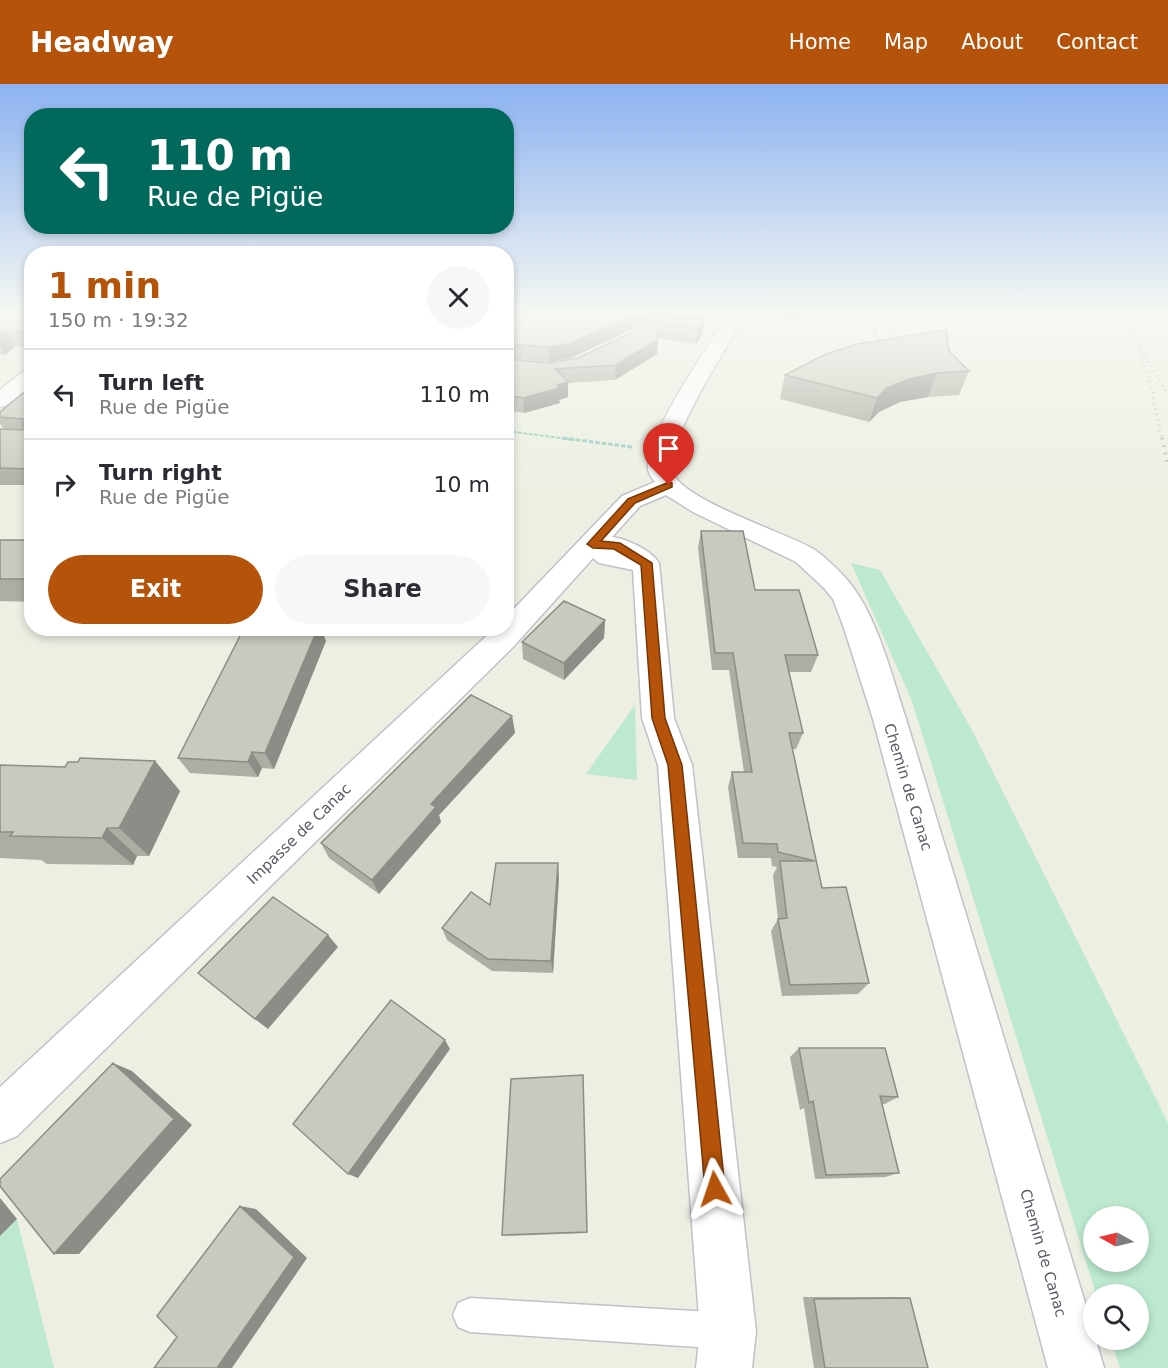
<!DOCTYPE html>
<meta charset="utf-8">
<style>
:root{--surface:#fff;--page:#f7f7f7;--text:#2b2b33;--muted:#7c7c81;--line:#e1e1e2;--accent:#b45309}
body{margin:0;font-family:"DejaVu Sans",sans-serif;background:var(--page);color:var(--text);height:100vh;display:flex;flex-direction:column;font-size:22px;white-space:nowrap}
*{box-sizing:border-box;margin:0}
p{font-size:20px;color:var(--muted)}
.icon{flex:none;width:33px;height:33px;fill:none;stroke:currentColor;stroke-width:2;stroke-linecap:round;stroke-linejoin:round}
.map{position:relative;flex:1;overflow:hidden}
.panel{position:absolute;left:24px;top:162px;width:490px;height:390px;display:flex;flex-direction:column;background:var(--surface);border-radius:24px;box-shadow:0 3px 9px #0003}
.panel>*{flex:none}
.banner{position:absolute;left:24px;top:24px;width:490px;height:126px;border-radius:24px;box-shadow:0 3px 9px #0003;background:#00695c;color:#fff;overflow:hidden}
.needle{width:39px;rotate:278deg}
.controls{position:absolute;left:1083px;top:1122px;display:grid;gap:12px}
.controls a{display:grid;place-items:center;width:66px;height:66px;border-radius:50%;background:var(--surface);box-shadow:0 3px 9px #0003;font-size:30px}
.pin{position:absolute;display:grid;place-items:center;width:51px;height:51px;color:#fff;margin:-62px -26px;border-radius:50% 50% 50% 0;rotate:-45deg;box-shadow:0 0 6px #0007}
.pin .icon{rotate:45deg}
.me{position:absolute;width:66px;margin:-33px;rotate:355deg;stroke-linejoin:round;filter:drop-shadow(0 0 4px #0008)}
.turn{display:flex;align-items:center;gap:21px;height:126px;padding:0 24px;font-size:27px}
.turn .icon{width:78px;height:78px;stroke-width:2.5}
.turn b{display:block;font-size:42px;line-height:51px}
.round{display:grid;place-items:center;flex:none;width:63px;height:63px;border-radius:32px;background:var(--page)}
.headline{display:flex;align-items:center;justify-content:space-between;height:102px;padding:0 24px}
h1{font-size:36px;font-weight:700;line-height:45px;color:var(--accent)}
.cta{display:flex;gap:12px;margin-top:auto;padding:12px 24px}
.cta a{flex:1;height:69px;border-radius:36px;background:var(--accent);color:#fff;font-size:24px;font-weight:700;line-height:69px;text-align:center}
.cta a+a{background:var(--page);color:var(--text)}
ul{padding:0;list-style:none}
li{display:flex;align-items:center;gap:18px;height:90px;padding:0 24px;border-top:2px solid var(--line)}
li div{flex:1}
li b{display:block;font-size:22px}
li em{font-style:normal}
header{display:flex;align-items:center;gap:36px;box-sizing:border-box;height:84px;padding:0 30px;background:var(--accent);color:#fff}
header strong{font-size:28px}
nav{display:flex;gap:33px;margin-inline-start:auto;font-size:21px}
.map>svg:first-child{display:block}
.green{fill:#bce9d0;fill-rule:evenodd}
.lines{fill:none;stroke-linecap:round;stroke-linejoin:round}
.lane-casing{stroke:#c2c1ca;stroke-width:3}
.street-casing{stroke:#c2c1ca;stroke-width:3}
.path-far1{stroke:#94cbbc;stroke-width:2;stroke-dasharray:4 1.5;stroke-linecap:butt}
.path{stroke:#94cbbc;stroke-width:3;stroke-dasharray:4.5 2;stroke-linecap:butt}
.lane{fill:#fff;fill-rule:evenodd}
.street{fill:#fff;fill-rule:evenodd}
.rail-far1{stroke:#b8b8b9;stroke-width:3;stroke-dasharray:1 4.5;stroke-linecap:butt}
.rail{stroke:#b8b8b9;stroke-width:4;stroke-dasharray:1.5 6;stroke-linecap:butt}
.wall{fill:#acaea4}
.shaded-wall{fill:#8c8d86}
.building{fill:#c8cabf;stroke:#8c8d86;stroke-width:1.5}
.route{fill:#b45309;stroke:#753606;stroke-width:1.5}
.labels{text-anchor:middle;stroke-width:5;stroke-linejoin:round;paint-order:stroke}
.street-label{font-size:15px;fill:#5a5b65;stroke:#fff}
</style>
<header>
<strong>Headway</strong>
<nav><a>Home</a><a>Map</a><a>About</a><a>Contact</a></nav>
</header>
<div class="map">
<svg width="1168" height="1284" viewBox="0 0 1168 1284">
<rect width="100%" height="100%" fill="#ecefe2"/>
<path class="green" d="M851,479L880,486L972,646L1168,1039V1284H1120L1111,1256H1138V1210H1096L912,617ZM1094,1132H1138V1178H1094Z
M635,621L637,696L586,690Z
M0,1114L17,1135L54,1284H0Z"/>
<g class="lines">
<g class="lane-casing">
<path id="lane" d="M866,230H878L891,254L889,257H881Z
M470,1214L728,1229L740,1235L746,1247L740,1259L728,1265L470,1248L458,1243L453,1231L458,1219Z"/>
</g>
<g class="street-casing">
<path id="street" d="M729,230H747C731,256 662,362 673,389C684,417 787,449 815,466C825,473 834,482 842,490C876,525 891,590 906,635L1094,1248V1256H1096L1104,1284H1048L873,635L844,544L833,515L824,504L796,478L693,428L666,411L640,422L612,453C627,455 651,466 659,479L674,634L692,681L756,1247L752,1284H696L700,1247L658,681L642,634L633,486L599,479L593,474L513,563L17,1052L0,1059V1003L495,544H507V532L622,412L655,398C652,394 649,390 648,386C644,354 710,259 729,230Z
M32,284V301L7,321L0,323V306L25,286Z"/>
</g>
<path class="path-far1" d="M507,347L575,356"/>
<path class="path" d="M563,354L632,363"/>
<use href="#lane" class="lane"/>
<use href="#street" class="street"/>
<path class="rail-far1" d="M1120,230L1168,311
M1138,261L1151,302L1162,356"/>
<path class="rail" d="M1162,354L1168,382"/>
</g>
<path class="wall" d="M0,230H32V263L16,262L5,271H0Z
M507,230H714L710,236L691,235L704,236L702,251L696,260L658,254L657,270L615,296L568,299V313L559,316L560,319L524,329L507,326V275L549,279L578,274L655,238L685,235L648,238L571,274L549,278L507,274Z
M749,230H800L798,238Z
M949,267L969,287L959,311L928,313L900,318L879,328L869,338L780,315L785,291Z
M32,302V401H0V345H4L0,340V328Z
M701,447L755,506L818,571L811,588H789L803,649L796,665H793L822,804L869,899L858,910L782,912L771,847L778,835L773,791L777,783L772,782L771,774H738L728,703L732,688H744L729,586H712L698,464Z
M0,456H32V518L0,517Z
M605,536L604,554L564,596L523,575L522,558Z
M326,557L274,685L262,684L258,693L190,689L178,674Z
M512,632L515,649L439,731L441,738L379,810L329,774L321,759Z
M155,677L180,707L149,772H137L133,781L47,780L41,776L0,774V681L65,683L78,678Z
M559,793L553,889L492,887L447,856L442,844L490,821Z
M799,964L898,1013L885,1020H882L899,1089L885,1093L815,1095L804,1024L800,1026L790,973Z
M587,1148V1149L505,1152L502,1151Z
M803,1213H895L910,1214L928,1284H814Z"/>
<path class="shaded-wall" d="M635,230H649L648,238L571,274L549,278L548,263Z
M704,236L702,251L696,260L698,245Z
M7,247L16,262L5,271L0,262V252Z
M658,255L657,270L615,296L616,281Z
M937,289L928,313L900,318L879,328L869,338L877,314L887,304L909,295Z
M568,298V313L559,316L560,319L524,329L523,314L557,301Z
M605,536L604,554L564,596V579Z
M318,544H321L326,557L274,685L265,669Z
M512,632L515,649L439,731L441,738L379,810L372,796L431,720Z
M252,668L262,684L258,693L248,678Z
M155,677L180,707L149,772L119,744Z
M107,744L137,772L133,781L102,754Z
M558,779L559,793L553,889L551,877Z
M328,851L338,863L268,945L255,935Z
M445,956L450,965L358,1094L348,1090Z
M113,979L132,987L192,1041L79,1170H54Z
M0,1114L17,1135L0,1152Z
M240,1122L256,1125L307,1174L232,1284H217Z"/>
<path class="building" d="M0,230H32V248L7,247L0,252Z
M507,230H635L571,259L548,263L507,260Z
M687,235L704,236L698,245L654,239L658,255L616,281L555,285L568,298L557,301L559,304L523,314L507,311V275L549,279L578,274L655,238Z
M946,246L949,267L969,287L937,289L909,295L887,304L877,314L785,291L826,270L858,260Z
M32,302V385L0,384V345L23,346V335L0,333V328Z
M701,447H743L755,506H799L818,571H785L803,649H789L822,804L846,803L869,899L790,901L778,835L787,834L780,777H815L778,768L777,760L743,759L732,688H752L733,569H715Z
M0,456H32V495H0Z
M564,517L605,536L564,579L522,558Z
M244,544H318L265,669L252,668L248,678L178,674Z
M471,611L512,632L431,720L436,723L372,796L321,759Z
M80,674L155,677L119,744H107L102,754L10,752L13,748H0V681L65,683L68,678H78Z
M496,779H558L551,877L488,875L442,844L471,808L490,821Z
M273,813L328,851L255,935L198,889Z
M391,916L445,956L348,1090L293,1040Z
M799,964H885L898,1013L880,1012L899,1089L826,1091L813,1017L809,1019Z
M113,979L174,1035L54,1170L0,1102V1095Z
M583,991L587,1148L502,1151L511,995Z
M240,1122L294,1173L217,1284H154L177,1253L157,1232Z
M910,1214L928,1284H825L814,1215Z"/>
<linearGradient id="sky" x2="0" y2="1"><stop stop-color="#8cb2f1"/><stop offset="0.56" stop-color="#f6f8f2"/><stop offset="1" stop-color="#f6f8f2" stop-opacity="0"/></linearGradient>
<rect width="1168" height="410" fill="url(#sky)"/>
<path class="route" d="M669,398L672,399V403L635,419L601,457L620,459L652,479L665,634L682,681L725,1105L722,1113L715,1116L708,1113L705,1105L668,681L652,634L641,481L614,465L593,464L587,460L628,415Z"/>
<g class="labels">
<g class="street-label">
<text transform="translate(908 703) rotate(73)" y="5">Chemin de Canac</text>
<text transform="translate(299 750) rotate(-44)" y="5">Impasse de Canac</text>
<text transform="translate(1043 1169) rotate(74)" y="5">Chemin de Canac</text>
</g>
</g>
</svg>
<div class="controls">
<a><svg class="needle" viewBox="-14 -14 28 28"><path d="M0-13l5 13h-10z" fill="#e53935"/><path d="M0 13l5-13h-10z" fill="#7c7c81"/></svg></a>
<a><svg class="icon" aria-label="search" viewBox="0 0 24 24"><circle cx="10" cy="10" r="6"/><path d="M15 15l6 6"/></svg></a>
</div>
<div class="pin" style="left:669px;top:401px;background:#d93025"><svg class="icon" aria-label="arrive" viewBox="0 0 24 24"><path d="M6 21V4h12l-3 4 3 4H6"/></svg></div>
<svg class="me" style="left:715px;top:1105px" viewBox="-20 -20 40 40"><path d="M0-17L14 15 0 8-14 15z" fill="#b45309" stroke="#fff" stroke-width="4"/></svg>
<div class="banner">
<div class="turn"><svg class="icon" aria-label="left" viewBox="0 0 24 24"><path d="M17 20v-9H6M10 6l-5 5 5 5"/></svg><div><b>110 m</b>Rue de Pigüe</div></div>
</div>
<section class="panel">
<div class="headline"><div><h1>1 min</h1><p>150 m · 19:32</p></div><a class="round"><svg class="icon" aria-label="close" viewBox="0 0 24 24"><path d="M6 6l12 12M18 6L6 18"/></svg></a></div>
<ul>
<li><svg class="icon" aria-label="left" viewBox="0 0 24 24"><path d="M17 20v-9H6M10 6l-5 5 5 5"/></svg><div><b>Turn left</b><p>Rue de Pigüe</p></div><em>110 m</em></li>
<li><svg class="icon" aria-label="right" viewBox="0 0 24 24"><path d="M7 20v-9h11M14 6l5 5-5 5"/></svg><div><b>Turn right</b><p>Rue de Pigüe</p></div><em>10 m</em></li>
</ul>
<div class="cta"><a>Exit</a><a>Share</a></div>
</section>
</div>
